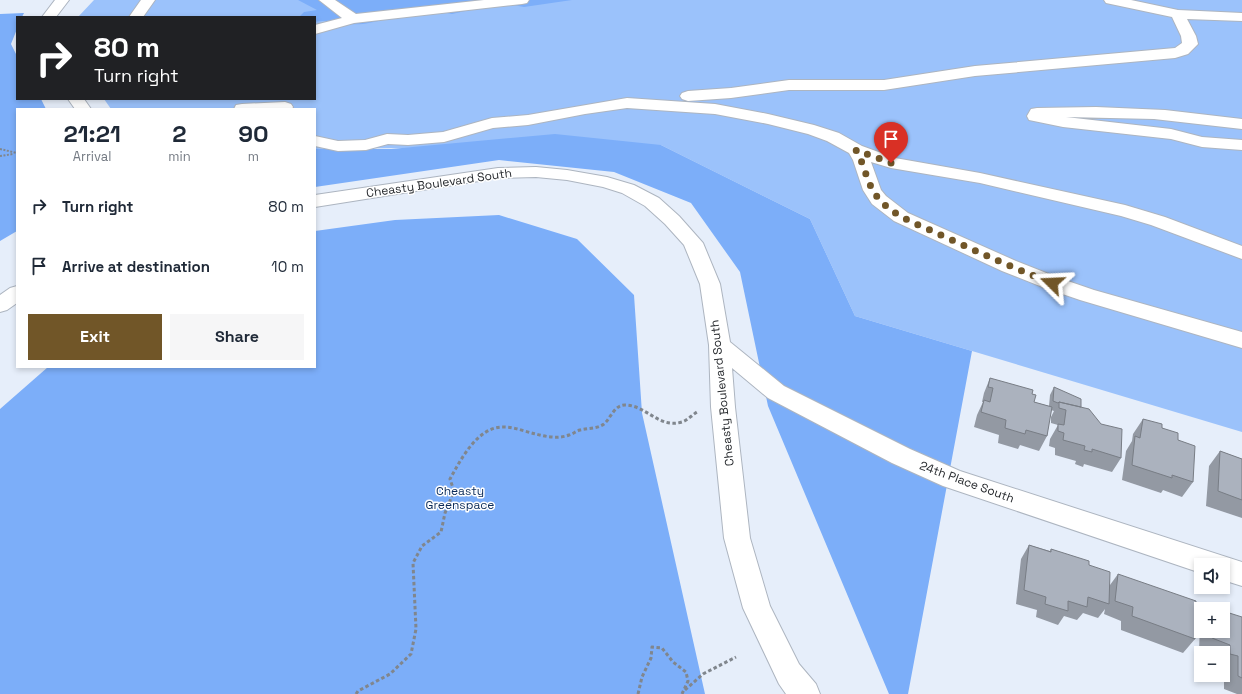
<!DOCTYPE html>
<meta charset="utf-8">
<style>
:root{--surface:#fff;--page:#f6f6f7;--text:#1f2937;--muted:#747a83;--accent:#715628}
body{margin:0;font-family:"Space Grotesk",sans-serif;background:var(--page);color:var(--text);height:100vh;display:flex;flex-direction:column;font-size:15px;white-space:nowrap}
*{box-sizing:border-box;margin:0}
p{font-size:13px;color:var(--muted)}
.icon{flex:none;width:22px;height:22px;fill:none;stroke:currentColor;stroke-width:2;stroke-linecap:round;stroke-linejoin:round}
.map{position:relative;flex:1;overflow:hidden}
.sheet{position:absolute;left:16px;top:108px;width:300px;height:260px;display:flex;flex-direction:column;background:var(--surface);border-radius:0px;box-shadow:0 2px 6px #0003}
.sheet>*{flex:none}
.banner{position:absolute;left:16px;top:16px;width:300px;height:84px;border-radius:0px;box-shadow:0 2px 6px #0003;background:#202124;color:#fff;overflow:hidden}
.controls{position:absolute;left:1194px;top:558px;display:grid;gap:8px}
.controls a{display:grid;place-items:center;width:36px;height:36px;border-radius:0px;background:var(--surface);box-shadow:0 2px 6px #0003;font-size:20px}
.pin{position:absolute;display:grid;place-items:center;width:34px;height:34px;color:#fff;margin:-41px -17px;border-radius:50% 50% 50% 0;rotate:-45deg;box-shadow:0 0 4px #0007}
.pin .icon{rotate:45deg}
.me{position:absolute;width:44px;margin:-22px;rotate:291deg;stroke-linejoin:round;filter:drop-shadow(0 0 3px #0008)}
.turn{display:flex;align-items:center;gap:14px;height:84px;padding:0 12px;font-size:18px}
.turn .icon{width:52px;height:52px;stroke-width:2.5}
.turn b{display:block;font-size:28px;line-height:34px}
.eta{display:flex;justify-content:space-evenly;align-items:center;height:68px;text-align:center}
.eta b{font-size:24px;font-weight:700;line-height:28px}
.action{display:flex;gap:8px;margin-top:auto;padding:8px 12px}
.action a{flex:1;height:46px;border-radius:0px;background:var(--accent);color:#fff;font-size:16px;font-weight:700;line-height:46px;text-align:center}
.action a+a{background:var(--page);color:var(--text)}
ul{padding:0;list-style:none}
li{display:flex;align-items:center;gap:12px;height:60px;padding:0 12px}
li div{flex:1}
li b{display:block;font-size:15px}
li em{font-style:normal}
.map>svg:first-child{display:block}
.green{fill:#9bc2fb}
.forest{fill:#7caef9}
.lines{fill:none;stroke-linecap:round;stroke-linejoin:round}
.minor-casing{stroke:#adb5c0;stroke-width:2}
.path-far1{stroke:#80868d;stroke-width:2;stroke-dasharray:2 1.5;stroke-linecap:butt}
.path{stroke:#80868d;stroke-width:3;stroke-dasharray:3.5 2.5;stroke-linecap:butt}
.minor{fill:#fff;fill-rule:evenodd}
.wall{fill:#9399a3}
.building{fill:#abb2be;stroke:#787d85}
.route{stroke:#715628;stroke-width:7;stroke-dasharray:0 12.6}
.labels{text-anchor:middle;stroke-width:3;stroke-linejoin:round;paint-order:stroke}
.street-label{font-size:12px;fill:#272a2e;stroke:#fff}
.park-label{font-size:12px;fill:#0c2c5a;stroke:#fff}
</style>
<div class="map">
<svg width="1242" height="694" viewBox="0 0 1242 694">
<rect width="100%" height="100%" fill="#e6eefa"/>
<path class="green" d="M94,0H1242V432L855,316L810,219L661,145L315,149V109H111L104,99H315V17H78Z"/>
<path class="forest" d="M298,0H492L474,9L452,14L437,11L384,19C374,23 360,25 349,24C336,24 330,19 315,22V17H299L304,12L317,10Z
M502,0H572L524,7L513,5Z
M24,13L22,17H17V29L11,44L17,56V99H41L46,109H17V231L0,241V14Z
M555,134L661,145L810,219L855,316L972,351L908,694H889L768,406L740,272L691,203L614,172L499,160L315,187V149H391Z
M499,215L577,239L634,295L642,413L705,694H0V409L48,367H315V231L395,220Z"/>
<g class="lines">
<g class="minor-casing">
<path id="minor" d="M55,0H69L56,17H42Z
M141,0H155L143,17H129Z
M319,0H335L356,14L484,0H529L527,3L522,4L354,23L315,34V25L342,18Z
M1104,0H1131L1178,10L1242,13V21L1187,19L1196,36L1198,44L1188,54L1175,58L975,76L884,90H789L731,98L688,101L682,99L680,96L682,93L688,91L731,88L789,80H884L975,66L1175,48L1182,43L1181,36L1172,17L1106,3Z
M627,98L715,104L768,114L814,125L839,133L862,146L895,158L980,173L1125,205L1165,217L1242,246V259L1151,225L1121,216L980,183L891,168L871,162L881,190L886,196L908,213L1016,261L1059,278L1094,290L1242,332V348L1080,300L1045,288L1002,271L894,221L872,204L863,190L853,160L849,153L827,141L808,134L768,124L715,114L627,108L585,114L528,125L493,128L444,142L408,145L388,144L366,150L338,151L315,146V136L338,141L365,140L387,134L408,135L443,132L492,118L528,115Z
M68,99H84L91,109H75Z
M285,102L291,104L293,107L292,109H234L236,105L242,104Z
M1096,107L1165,110L1242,119V129L1154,119L1066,117L1171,129L1202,137L1242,140V150L1202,147L1171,139L1063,127L1029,120L1027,116L1031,109L1037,108Z
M536,167L567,170L607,177L634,185L659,198L679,216L703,243L720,284L730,342L784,386L910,449L960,471L1242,562V586L1223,580V565H1201V573L943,486L892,463L768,398L732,368L735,407L750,538L770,606L799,664L816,684L820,694H786L779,684L743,608L724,538L711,407L709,345L700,284L684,245L665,224L645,206L622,193L603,187L567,180L536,177L498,178L315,207V195L498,168Z
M17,286V303L7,310L0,312V295L10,288Z"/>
</g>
<path class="path-far1" d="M0,149L17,153
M0,156L13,154"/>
<path class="path" d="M685,690L703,674L736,657
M356,694L358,691L390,674L411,654L416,629L413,563L422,546L441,532L445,513L454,491L450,479C461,459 478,426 504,427C515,427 526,432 536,434C547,437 559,439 569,435C573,434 576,431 580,430C588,428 597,429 604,424C611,418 614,405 625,405C646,405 659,429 682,422C688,420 692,415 697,412
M638,694L642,677L651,658L652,647L662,648L673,662L686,672L688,681L682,694"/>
<use href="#minor" class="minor"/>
</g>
<path class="wall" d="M990,378L1032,394L1034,402L1049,406L1050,395L1054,387L1081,407L1121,458L1112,472L1084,464L1083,467L1075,464L1076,461L1055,455V448L1049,446L1050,439L1058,425L1051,423V417L1054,411L1051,410L1047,436L1039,451L1020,445L1018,449L998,443L999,435L974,427L977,415L983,402H982L984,393Z
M1143,419L1162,428L1178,440L1193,482L1182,497L1163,490L1161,493L1122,480L1126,451L1132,441L1133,434Z
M1220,451L1242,459V518L1206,506L1209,466Z
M1029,545L1050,551L1051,549L1089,565L1110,585L1118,574L1195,639L1183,653L1121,630V621L1104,614L1105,609L1098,618L1083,613L1077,620L1064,616L1058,625L1036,617L1037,610L1016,604L1021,559Z
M1242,617V694H1237L1224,689V670L1223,669V653H1203L1199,652L1200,621L1201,620V631H1223Z"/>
<path class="building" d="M990,378L1033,390L1032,394L1036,395L1034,402L1052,407L1047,436L1026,430L1025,434L1005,428L1006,420L981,412L984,400L990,402L993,388L988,387Z
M1054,387L1081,399V407L1059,402L1058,403L1053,401Z
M1059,402L1089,409L1101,424L1122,429L1121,458L1092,449V452L1084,450L1085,446L1063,440L1064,433L1058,431V424L1064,425L1066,410L1059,408Z
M1143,419L1162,424V428L1178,433V440L1195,446L1193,482L1172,475V478L1132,465L1135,436L1140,438Z
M1220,451L1242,459V500L1218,491Z
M1029,545L1051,552V549L1089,561V565L1110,572L1109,604L1088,597L1087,607L1068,601V611L1045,604L1046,597L1024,590Z
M1118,574L1196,601L1195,639L1132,616L1133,607L1115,601Z
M1213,607L1219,609H1213Z
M1223,611L1242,617V678L1238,676V656L1230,654V645L1212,638L1213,631H1223Z"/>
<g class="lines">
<path class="route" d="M891,163L856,150C865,165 867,186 879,199C895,217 919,225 939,234C977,252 1014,268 1052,283"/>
</g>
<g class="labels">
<g class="street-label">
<text transform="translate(439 183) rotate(-8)" y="4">Cheasty Boulevard South</text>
<text transform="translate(722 393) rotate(-96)" y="4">Cheasty Boulevard South</text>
<text transform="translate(967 482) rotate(20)" y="4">24th Place South</text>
</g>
<g class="park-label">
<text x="460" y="495">Cheasty<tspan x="460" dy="14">Greenspace</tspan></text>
</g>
</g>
</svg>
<div class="controls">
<a><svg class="icon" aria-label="sound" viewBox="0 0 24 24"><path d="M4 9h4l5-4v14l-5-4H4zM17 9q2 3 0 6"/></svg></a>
<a>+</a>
<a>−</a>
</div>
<div class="pin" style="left:891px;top:163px;background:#d93025"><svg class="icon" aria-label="arrive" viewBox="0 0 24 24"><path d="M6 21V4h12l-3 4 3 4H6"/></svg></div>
<svg class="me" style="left:1052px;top:283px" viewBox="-20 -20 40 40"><path d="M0-17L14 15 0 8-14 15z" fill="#715628" stroke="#fff" stroke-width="4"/></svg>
<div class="banner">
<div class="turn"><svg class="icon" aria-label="right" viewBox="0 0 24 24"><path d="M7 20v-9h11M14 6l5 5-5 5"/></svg><div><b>80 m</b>Turn right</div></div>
</div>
<section class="sheet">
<div class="eta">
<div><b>21:21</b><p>Arrival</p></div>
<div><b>2</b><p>min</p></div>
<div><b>90</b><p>m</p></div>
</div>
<ul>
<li><svg class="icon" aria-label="right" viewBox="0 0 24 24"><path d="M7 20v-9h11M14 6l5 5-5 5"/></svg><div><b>Turn right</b></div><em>80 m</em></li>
<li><svg class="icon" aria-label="arrive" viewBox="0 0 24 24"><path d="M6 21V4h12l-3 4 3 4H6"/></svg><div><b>Arrive at destination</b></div><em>10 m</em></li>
</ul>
<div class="action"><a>Exit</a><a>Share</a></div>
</section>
</div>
